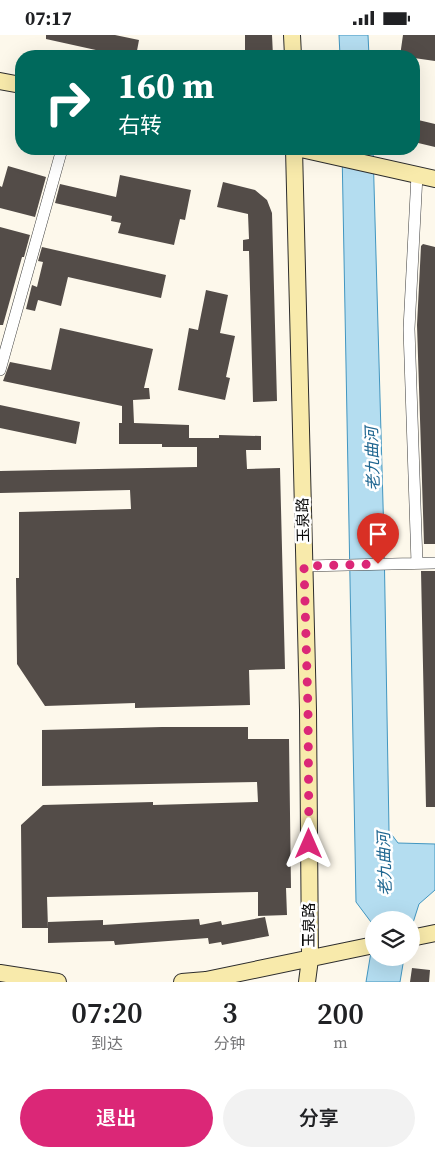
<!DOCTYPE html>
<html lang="zh">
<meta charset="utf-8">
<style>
:root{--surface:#fff;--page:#f2f2f2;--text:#202124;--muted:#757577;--accent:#db2777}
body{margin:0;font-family:"Source Serif 4","Noto Sans SC",serif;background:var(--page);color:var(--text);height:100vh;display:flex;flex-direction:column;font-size:19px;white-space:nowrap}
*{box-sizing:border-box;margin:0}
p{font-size:16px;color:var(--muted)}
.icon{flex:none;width:28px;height:28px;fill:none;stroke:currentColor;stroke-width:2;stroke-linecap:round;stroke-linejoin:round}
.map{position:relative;height:947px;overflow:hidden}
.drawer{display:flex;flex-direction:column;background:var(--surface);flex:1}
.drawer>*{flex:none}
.banner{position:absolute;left:15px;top:15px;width:405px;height:105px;border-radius:20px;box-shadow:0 5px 20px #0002;background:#00695c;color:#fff;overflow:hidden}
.buttons{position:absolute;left:365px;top:876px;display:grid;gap:10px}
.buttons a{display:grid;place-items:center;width:55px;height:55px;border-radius:50%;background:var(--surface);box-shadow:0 5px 20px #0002;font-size:25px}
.pin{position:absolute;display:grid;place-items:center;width:42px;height:42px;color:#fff;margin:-51px -21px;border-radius:50% 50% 50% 0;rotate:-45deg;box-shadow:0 0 5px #0007}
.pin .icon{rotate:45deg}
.me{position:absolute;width:55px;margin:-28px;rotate:0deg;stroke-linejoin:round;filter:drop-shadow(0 0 4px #0008)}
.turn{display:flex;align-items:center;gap:18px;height:105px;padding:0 20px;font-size:22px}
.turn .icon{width:65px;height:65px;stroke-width:2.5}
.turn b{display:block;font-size:35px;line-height:42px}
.eta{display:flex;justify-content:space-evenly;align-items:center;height:85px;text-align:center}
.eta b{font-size:30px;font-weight:600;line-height:35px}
.action{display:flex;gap:10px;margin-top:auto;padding:10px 20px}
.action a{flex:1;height:58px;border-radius:30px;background:var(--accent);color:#fff;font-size:20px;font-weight:600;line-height:58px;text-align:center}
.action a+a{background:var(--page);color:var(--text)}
.status{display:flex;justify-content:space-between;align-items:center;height:35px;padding:0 25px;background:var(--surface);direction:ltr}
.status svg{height:14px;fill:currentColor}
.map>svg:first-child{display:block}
.water{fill:#b4ddf0;stroke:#4296c0}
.building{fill:#534c48}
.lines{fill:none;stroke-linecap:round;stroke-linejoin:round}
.street-casing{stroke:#3e3e3e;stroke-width:12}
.secondary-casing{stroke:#2d2d2d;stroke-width:18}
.street{stroke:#fff;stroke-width:11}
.secondary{stroke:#f8eaab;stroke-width:16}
.route{stroke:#db2777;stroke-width:9;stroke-dasharray:0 16.2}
.labels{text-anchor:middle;stroke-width:5;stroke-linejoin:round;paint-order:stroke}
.street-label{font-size:15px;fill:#0b0b0b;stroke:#fff}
.water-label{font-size:16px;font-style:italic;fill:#206791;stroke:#fff}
</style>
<div class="status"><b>07:17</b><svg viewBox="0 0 49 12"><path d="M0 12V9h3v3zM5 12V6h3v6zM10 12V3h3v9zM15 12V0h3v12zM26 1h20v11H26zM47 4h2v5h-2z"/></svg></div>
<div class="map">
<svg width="435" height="947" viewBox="0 0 435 947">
<rect width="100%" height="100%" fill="#fdf8eb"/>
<path class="water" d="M339,0H368L369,21H340Z
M342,114H373L384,504L389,796L398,808L435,809V855L419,869L411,894V885H374V891L356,867Z
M374,899V922L404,923L400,947H366Z"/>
<path class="building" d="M46,0H115L139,5L136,21H123L46,4Z
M245,0H272L273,21H245Z
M403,0H435V26L414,23V21H400Z
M414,84L435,89V112L414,107Z
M8,131L46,142L35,182L0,173V151L2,152Z
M120,140L191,155L185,185L180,184L174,210L118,198L121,188L111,186L112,181L55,168L60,149L116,162Z
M223,147L255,155L267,165L272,178L277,366L253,367L249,216H243V205L249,204L248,179L217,172Z
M0,192L30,200L24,222H22L3,290H0Z
M423,209L435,212V509H424L417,290L421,211Z
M42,212L166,240L161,263L68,242L61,271L38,265L35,276L26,274L32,250L37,252L43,227L38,226Z
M206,255L228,260L220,298L235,301L226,342L230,343L225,365L178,355L189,293L198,295Z
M60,293L153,314L144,353H149L150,364L133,365L134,388L189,390V403H219V400L261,401V415H246L247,434L280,433L285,634L249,635L250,670L135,673V668L45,671L17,629L16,543H19V477L131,474L130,455L0,458V436L197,432V412H162V409H119V388H122V371L3,346L10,327L51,335Z
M0,370L80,387L76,409L0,393Z
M421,536H435V772H426Z
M162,692H248V704H289L291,853H286L287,880L258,881V857L47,862L48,893H22L21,790L43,770L153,767V770L258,767L257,747L42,751V695Z
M265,882L269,901L222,910L221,907L209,909L208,903L115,910L114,906L48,908V887L103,885V890L199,884L200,890L221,886L222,890Z
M412,933L430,935L429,947H410Z"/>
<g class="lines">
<g class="street-casing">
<path id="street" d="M0,335L62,114
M417,528L409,294L417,140
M305,531L435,528"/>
</g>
<g class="secondary-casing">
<path id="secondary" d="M292,0L293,21
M0,46L21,50
M294,114L308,675L310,924L307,947
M301,114L435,144
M411,903L435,898
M0,938L58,947
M182,947L206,945L374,910"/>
</g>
<use href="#street" class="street"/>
<use href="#secondary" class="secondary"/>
</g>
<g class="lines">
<path class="route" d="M309,809L308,675L304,531L378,529"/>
</g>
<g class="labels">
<g class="street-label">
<text transform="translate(303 485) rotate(-91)" y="5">玉泉路</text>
<text transform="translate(309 890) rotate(-90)" y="5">玉泉路</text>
</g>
<g class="water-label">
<text transform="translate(372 424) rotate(-92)" y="6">老九曲河</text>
<text transform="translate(384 829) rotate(-92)" y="6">老九曲河</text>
</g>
</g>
</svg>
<div class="buttons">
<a><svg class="icon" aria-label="layers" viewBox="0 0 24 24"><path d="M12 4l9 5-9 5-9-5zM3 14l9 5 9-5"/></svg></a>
</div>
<div class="pin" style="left:378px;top:529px;background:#d93025"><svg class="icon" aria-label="arrive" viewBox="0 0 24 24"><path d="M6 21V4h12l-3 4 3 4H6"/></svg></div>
<svg class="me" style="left:309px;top:809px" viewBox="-20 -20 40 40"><path d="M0-17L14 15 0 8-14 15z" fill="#db2777" stroke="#fff" stroke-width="4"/></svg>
<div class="banner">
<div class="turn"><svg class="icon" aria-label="right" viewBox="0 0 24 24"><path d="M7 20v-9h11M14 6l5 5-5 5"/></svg><div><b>160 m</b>右转</div></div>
</div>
</div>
<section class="drawer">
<div class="eta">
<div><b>07:20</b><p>到达</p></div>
<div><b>3</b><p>分钟</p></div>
<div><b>200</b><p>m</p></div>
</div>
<div class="action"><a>退出</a><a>分享</a></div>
</section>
